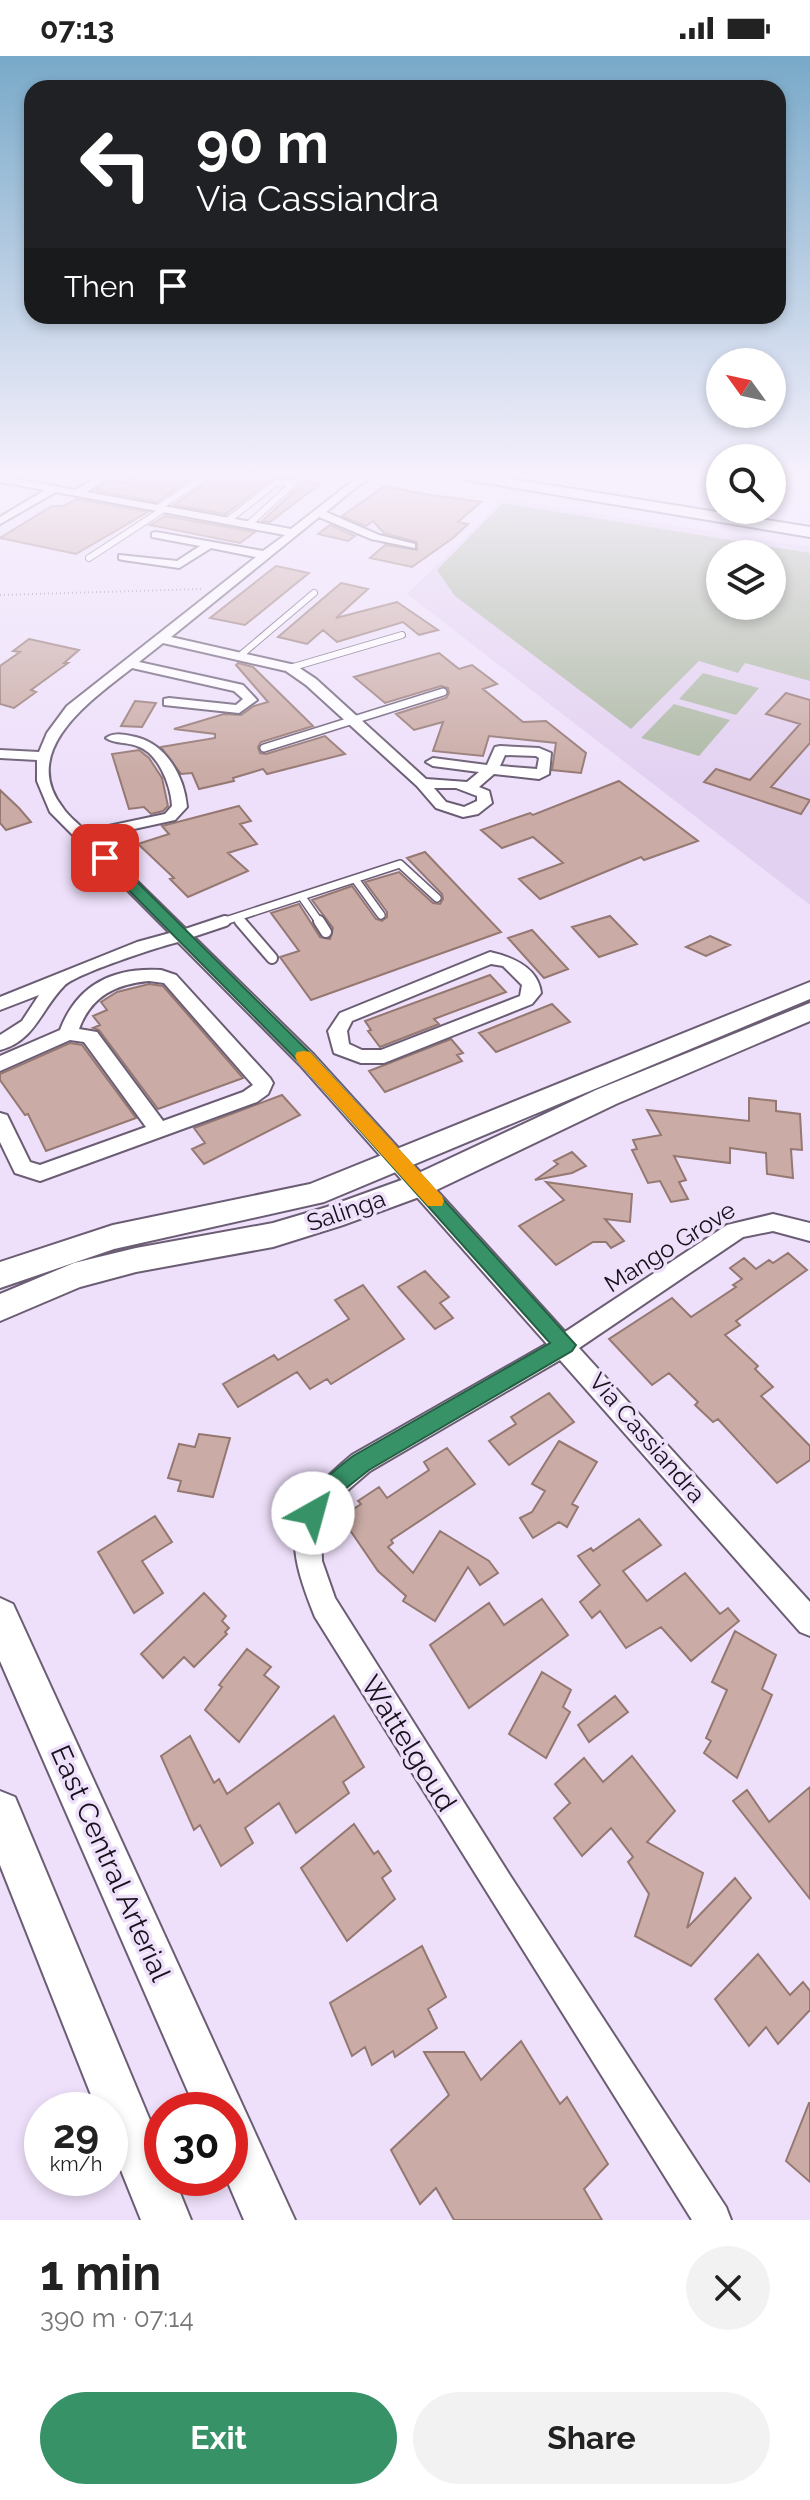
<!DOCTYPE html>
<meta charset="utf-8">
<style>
:root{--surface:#fff;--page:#f2f2f2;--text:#222;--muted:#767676;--accent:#379268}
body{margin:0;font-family:Raleway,sans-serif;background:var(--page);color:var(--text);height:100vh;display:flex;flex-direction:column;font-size:30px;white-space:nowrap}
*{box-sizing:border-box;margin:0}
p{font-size:26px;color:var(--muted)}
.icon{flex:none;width:44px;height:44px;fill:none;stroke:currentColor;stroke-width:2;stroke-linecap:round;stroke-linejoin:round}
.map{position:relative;height:2164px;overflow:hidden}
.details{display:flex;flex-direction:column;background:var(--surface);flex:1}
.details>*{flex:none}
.guide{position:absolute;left:24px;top:24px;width:762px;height:244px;border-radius:24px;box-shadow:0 4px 12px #0003;background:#202124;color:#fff;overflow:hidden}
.needle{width:52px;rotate:303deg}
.tools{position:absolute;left:706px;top:292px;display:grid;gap:16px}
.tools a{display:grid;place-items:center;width:80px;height:80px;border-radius:50%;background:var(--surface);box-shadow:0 4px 12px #0003;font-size:40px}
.speed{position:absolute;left:24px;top:2036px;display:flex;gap:16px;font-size:40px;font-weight:700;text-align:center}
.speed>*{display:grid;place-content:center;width:104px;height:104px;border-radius:50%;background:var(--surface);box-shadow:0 4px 12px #0003;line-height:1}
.speed small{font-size:20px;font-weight:400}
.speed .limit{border:12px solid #d22;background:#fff;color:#111}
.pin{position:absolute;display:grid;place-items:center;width:68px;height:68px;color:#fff;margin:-34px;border-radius:16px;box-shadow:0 4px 12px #0006}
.me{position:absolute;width:88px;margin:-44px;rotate:38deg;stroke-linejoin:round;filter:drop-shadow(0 0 6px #0008)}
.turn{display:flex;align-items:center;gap:28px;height:168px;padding:0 40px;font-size:36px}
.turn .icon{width:104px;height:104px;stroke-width:2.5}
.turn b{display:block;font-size:56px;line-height:68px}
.then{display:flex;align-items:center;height:76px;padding:0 40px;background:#0003;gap:16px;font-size:30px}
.round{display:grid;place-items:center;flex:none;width:84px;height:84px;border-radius:42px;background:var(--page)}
.headline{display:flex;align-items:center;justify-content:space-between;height:136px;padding:0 40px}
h1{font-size:48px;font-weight:700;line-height:60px}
.cta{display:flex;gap:16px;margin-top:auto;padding:16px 40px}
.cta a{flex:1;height:92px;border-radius:48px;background:var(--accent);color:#fff;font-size:32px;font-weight:700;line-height:92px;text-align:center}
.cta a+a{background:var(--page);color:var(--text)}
.status{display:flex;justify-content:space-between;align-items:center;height:56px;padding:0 40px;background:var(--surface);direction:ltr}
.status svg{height:22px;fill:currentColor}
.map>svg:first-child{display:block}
.built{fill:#e3d1f1;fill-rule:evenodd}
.green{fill:#acb8a2;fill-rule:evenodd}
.building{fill:#caaba5;stroke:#957872;stroke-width:2}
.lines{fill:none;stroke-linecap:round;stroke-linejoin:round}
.lane-far2-casing{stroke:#6b5e74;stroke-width:8}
.lane-far1-casing{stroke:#6b5e74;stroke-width:10}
.lane-casing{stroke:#6b5e74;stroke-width:14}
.street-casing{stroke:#6b5e74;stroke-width:4}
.secondary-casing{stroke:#6b5e74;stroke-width:4}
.path{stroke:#968b9e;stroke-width:2;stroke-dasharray:1 3;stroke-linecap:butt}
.lane-far2{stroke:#fff;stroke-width:6}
.lane-far1{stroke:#fff;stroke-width:7}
.lane{stroke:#fff;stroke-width:10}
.street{fill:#fff;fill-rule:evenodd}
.secondary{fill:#fff;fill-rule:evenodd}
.route{fill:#379268;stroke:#245f44;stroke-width:2}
.slow{fill:#f59e0b}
.labels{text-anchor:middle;stroke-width:7;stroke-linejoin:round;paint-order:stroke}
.street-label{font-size:24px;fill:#16111a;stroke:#eee0fa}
.near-street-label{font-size:28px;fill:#16111a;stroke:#eee0fa}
</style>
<div class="status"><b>07:13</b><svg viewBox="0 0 49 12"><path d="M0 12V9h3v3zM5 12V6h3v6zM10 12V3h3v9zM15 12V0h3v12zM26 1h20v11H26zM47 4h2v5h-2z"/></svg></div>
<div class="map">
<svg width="810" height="2164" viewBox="0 0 810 2164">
<rect width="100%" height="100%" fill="#eee0fa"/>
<path class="built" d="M505,443L810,491V849L407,538ZM720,498H772V550H720Z"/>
<path class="green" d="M503,447L810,497V625L745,607L738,617L699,605L631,673L455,540L437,514ZM720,498H772V550H720Z
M703,617L759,632L736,659L679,643Z
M674,648L730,664L699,700L641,682Z"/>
<path class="building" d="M135,420H195L157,446L94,434L109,426L124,428Z
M212,420H314L306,426L320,428L270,466L262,465L299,431L297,422H273L226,458L174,449L209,425Z
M385,430L424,438L481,446L458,466L468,468L453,482L412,511L370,502L385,489L417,494V486L384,477L373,465L366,470L342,460Z
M77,443L148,456L76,498L0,482L52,450H64Z
M165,460L255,476L240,487L150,469Z
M330,469L355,480L348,485L318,478Z
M276,510L309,517L245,569L210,562Z
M341,527L368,533L336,562L397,546L438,574L419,579L403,566L337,586L323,574L307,588L278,581Z
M29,583L79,594L64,607H68L31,634L36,636L14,652L0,648V610L20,596L13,595Z
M439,597L459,613L472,609L497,628L483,633L523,666L546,665L586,697L581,717L552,714L556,687L489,680L483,700L433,695L443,666L414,674L396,658L446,642L449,637L448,632L441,630L385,647L354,621Z
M238,607L253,611L313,670L261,686L258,691L260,697L266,698L325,680L345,698L267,718L263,713L233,722L234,725L199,733L192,717L181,718L161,691L215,682V678L174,673L224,658L241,659L254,650L268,646L236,609Z
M786,637L810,644V687L771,731L810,744L801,758L704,726L716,713L750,724L800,668L766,658Z
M135,645L156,647L142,671L121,670Z
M139,694L149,702L162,722L168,750L163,755L151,758L144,751L129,753L112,698Z
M619,725L698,785L644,804L641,801L540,843L519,823L563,807L533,781L502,792L481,774L530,757L533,759Z
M0,734L19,752L31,766L6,774L0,767Z
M239,750L251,765L240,768L257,788L228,797L248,815L188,841L170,823L174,822L138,788L169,778L162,770Z
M425,796L501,876L311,944L280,901L299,895L271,857L299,848L320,881L330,883L333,872L312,844L352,830L376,863L382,865L387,861V856L365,826L399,816L433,847L440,848L443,843L442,838L407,802Z
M610,860L637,888L599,901L572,871Z
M532,874L568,913L544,922L508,882Z
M710,880L730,889L706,900L686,891Z
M490,919L506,936L434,963L439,968L380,991L368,975L371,974L365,965Z
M149,928L163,930L243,1022L158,1053L99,974L93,972L100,969L93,960L107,954L101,946L117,936Z
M552,948L570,966L496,996L479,977Z
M451,983L463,997L457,999L462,1005L385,1036L369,1015Z
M70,987L82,989L136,1062L46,1095L28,1058L25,1059L0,1024V1018Z
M282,1039L300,1059L204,1108L192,1093L205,1087L194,1072Z
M749,1042L776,1045V1055L800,1058L802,1094L791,1093L793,1122L767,1118L766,1097L730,1092V1107L674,1100L686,1124L679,1126L688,1143L671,1146L660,1125L648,1127L632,1094L637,1093L633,1084L661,1079L647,1054L749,1065Z
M572,1096L586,1110L572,1117L535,1124L558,1108L554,1105Z
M546,1126L632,1138L630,1166L605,1163L624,1185L611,1192L606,1186H593L556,1209L519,1170L564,1144Z
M788,1197L807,1214L736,1265L740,1269L725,1279L758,1310L755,1313L773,1331L761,1340L810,1390V1404L777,1427L718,1363L713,1366L695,1349L698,1346L669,1317L652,1329L609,1283L672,1242L691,1261L736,1231L733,1229L742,1223L730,1212L744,1202L756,1213L769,1204L773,1207Z
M425,1215L449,1241L440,1247L453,1262L435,1273L398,1231Z
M363,1229L404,1283L331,1328L327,1323L310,1333L297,1316L238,1351L223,1328L274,1299L278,1304L349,1263L335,1244Z
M549,1337L574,1366L509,1409L489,1385L516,1368L511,1361Z
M199,1378L230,1382L213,1441L178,1435L181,1425L168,1422L179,1388L195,1391Z
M559,1385L597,1406L572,1448L578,1451L567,1471L559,1466L533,1482L520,1462L532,1456L545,1435L532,1428Z
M447,1392L475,1428L391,1484L393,1487L388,1491L413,1517L440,1475L489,1505L498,1517L480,1529L468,1511L435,1565L403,1545L406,1540L378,1515L341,1461L361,1448L358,1445L379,1431L387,1442L429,1414L424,1406Z
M155,1460L172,1486L142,1505L163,1537L134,1557L98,1496Z
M639,1463L661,1489L623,1515L647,1545L685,1517L720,1558L728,1552L739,1565L691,1605L661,1571L626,1592L600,1555L592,1562L580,1546L600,1529L578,1500L591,1492L593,1495Z
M204,1537L226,1560L222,1565L229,1572L225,1576L227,1578L194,1611L184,1601L163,1622L141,1598Z
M542,1543L568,1579L469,1652L430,1589L489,1547L504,1569Z
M735,1575L776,1599L762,1633L772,1639L737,1722L704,1697L711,1685L706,1682L727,1634L712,1626Z
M247,1593L271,1611L264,1619L279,1631L239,1686L205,1654L222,1631L219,1629Z
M542,1616L571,1634L563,1651L570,1656L546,1702L509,1678Z
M615,1640L628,1656L589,1686L578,1669Z
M334,1660L364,1711L343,1726L349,1737L296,1777L279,1747L245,1772L253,1787L221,1810L200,1769L194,1774L161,1700L190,1680L214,1727L219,1723L227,1738Z
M632,1700L675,1755L647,1786L703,1817L687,1872L735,1822L751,1842L691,1910L635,1880L649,1838L628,1806L633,1801L611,1772L582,1800L554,1762L570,1747L555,1728L584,1702L603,1726Z
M810,1731V1843L733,1745L747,1734L769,1766Z
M354,1768L374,1798L378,1795L391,1815L382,1822L395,1843L347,1885L301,1812Z
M422,1890L446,1941L428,1953L437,1972L395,2001L393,1995L372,2009L365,1991L352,2000L330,1947Z
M758,1898L790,1939L803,1926L810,1935V1954L778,1988L766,1971L749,1990L715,1943Z
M521,1985L560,2048L567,2041L608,2108L584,2133L602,2164H454L436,2132L420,2148L391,2094L449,2039L424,1996H464L481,2024Z
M809,2047H810V2126L786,2105Z"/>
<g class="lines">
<g class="lane-far2-casing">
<path id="lane-far2" d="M158,452L206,420
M227,465L276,427H294L249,468
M89,502L164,453
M242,598L314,537
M290,612L402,579"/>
</g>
<g class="lane-far1-casing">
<path id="lane-far1" d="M264,692L443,636
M355,823L381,859
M302,841L320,867
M237,862L242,867
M219,867L400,808L437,842"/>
</g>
<g class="lane-casing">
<path id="lane" d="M240,865L272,902
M319,865L326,876
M183,879L225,865"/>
</g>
<g class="street-casing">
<path id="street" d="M0,420L75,434L99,420H132L123,425L108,423L86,436L291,473L359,420H370L326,456L379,479L415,488V492L371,483L319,461L171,581L295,609L316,623L426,723L467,726L479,716L433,710L426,706L433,702L487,709L495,691L500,690L539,692L551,697L549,718L539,723L494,718L479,731L489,735L492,747L478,758L463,761L436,752L417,730L306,629L286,615L163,587L139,606L243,629L257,644L239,657L164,649V643L169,642L236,649L243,643L234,635L132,612C93,643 17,694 63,752C69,761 78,767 85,775L165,758L172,750C171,730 159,697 137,690C127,686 115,688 106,682C113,677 121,678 131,680C164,685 184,718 187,751L175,764L93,782L314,999L565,1276L727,1169L773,1158L810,1167V1185L773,1175L743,1181L579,1292L810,1546V1580L800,1576L560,1304L370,1415L349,1433L334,1448L321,1470L322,1505L335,1542L511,1821L726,2151L731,2164H692L315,1561C283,1482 285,1454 352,1399L547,1288L300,1009L178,886C158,891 75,918 64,930C41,953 35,985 0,994V979L22,965L39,939L0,954V941L137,886L170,877L50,756L37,725V704L0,702V694L39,696L47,677L67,650L256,501L211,492L179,512L123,504L119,503V499L177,505L200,490L152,481V477L156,476L263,495L285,479L56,436L0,468V461L45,434L0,426ZM505,699L536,700L539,702L537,713L500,710ZM434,732H456L477,740V745L464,751L446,746Z
M490,896C512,901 538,911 541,937L532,948L384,1007H361L334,997L328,975L340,957ZM491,908L503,910L522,929L520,940L381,994H362L349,988L347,975L352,965Z
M161,914L176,919L270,1022L273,1027L268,1038L257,1046L40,1125L15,1117L0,1086V1057L7,1059L30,1106L40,1109L146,1071L84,986L70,984L0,1015V1000L60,974C77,929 113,911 161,914ZM149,925L164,927L253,1029L243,1036L163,1065L97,976L79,973C91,940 116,928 149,925Z"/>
</g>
<g class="secondary-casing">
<path id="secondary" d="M358,420H377L362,427L355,423Z
M461,420H493L810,471V481L468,424Z
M810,926V943L324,1146L114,1193L0,1232V1206L113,1169L310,1128Z
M810,947V965L616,1048L430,1137L343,1169L273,1191L136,1216L80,1231L0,1265V1238L74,1207L136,1192L273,1167L327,1151L410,1121L596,1034Z
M0,1542L13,1548L295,2164H244L226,2122H230V2054H196L0,1605Z
M0,1735L15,1741L162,2093V2122H174L191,2164H141L110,2087V2054H97L0,1809Z"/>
</g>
<path class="path" d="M0,539L202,533"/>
<use href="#lane-far2" class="lane-far2"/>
<use href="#lane-far1" class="lane-far1"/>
<use href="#lane" class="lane"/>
<use href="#street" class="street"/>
<use href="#secondary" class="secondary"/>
</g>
<linearGradient id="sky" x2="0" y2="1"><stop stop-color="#78a9c8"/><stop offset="0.58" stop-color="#f7f1fd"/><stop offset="1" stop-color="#f7f1fd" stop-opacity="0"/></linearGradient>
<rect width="810" height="723" fill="url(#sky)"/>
<path class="route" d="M105,798L110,799L313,1000L576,1289L572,1295L369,1414L340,1437L321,1465L313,1468L304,1465L301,1457C312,1432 332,1416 353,1400L550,1287L301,1008L100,805V799Z"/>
<path class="slow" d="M304,995L310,996L442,1140L444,1145L442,1150H428L297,1005L295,1000L297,996Z"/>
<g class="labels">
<g class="street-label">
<text transform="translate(346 1155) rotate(-19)" y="8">Salinga</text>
<text transform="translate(670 1191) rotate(-32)" y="8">Mango Grove</text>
<text transform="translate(647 1382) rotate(49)" y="8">Via Cassiandra</text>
</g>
<g class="near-street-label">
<text transform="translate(409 1687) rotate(58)" y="10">Wattelgoud</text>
<text transform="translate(111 1807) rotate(66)" y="10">East Central Arterial</text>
</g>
</g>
</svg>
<div class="tools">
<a><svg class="needle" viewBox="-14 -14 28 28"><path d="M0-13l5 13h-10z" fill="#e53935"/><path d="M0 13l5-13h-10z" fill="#767676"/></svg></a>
<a><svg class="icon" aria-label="search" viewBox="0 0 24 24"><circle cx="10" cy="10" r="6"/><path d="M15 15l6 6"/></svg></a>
<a><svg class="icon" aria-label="layers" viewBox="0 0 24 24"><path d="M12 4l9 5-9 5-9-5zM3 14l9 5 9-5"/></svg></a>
</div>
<div class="speed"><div>29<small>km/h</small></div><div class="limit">30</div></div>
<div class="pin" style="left:105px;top:802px;background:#d93025"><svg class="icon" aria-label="arrive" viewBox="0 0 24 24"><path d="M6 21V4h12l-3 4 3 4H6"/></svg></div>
<svg class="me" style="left:313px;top:1457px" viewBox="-20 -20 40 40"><circle r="19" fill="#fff"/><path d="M0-13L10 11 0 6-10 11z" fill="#379268"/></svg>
<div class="guide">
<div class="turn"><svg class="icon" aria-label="left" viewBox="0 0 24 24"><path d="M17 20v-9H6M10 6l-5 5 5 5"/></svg><div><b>90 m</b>Via Cassiandra</div></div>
<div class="then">Then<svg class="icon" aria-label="arrive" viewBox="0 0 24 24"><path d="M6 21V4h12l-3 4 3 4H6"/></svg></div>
</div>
</div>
<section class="details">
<div class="headline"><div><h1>1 min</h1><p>390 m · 07:14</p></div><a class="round"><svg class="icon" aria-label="close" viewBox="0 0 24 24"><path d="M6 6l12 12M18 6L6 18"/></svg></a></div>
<div class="cta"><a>Exit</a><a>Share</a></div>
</section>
